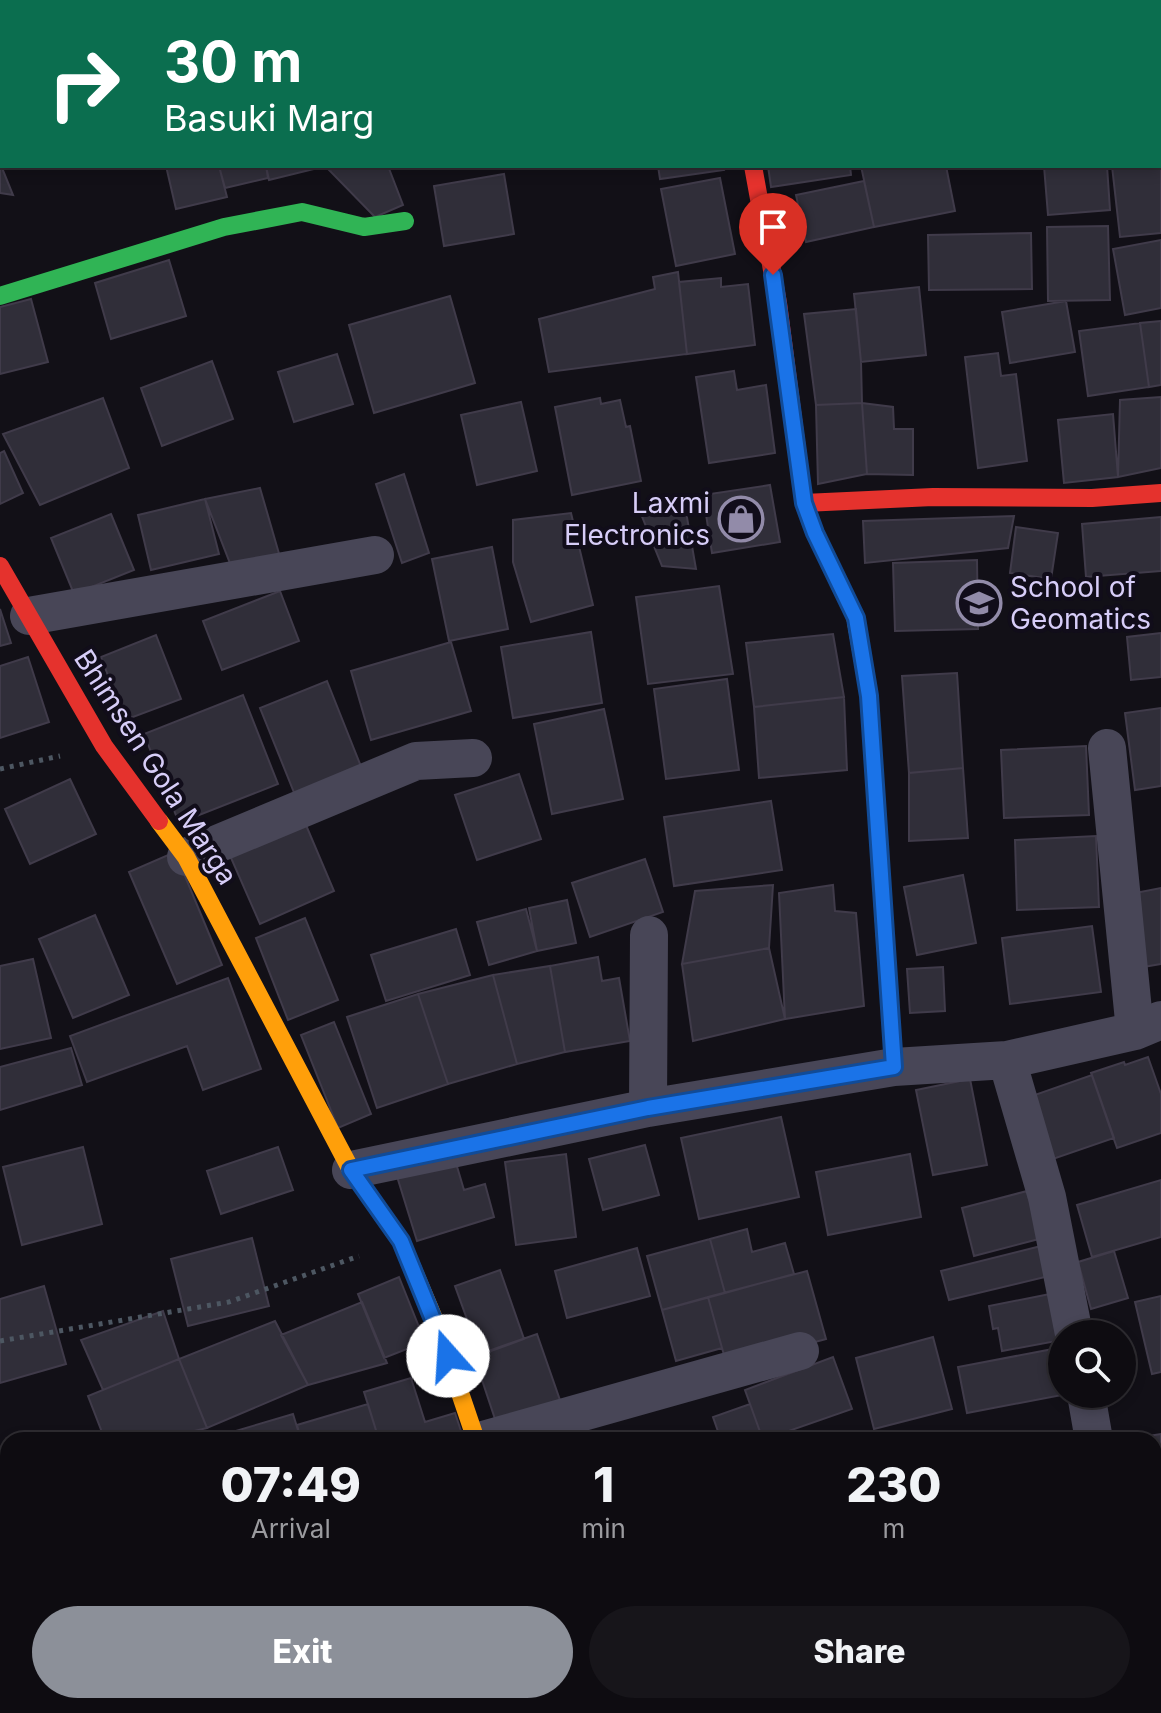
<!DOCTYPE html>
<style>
:root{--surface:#0e0c11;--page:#17151a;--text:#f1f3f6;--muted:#9b9b9f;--line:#2e2c31;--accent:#8c9099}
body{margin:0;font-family:Inter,sans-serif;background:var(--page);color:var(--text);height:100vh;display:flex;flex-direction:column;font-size:30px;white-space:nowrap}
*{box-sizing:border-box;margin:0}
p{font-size:26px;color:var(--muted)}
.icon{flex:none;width:44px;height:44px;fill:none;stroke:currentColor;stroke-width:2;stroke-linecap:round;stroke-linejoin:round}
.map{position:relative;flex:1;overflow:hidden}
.sheet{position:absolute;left:0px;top:1432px;width:1162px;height:282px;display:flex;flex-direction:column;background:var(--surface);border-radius:24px 24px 0 0;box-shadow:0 4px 12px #0003,0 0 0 2px var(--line)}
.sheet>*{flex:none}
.banner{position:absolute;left:0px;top:0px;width:1162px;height:168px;box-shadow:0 4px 12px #0003,0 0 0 2px var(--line);background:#0b6e4f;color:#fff;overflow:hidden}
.tools{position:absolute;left:1048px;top:1320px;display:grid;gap:16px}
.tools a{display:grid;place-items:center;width:88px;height:88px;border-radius:50%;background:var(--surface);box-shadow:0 4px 12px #0003,0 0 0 2px var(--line);font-size:40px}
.pin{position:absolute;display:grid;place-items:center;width:68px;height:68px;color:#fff;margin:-82px -34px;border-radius:50% 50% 50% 0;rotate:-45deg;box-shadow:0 0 8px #0007}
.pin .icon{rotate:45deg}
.me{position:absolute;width:88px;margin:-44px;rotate:341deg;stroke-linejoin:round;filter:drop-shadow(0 0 6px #0008)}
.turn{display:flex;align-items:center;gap:28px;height:168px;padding:0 32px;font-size:36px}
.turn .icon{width:104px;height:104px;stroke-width:2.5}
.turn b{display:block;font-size:56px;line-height:68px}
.eta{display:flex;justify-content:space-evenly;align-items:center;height:136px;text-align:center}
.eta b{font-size:48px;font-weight:800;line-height:56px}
.primary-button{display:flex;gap:16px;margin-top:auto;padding:16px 32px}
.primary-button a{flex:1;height:92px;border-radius:48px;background:var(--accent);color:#fff;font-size:32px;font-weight:800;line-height:92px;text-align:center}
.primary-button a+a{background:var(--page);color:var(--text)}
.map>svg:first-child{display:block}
.building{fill:#302e39;stroke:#403b4a;stroke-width:2}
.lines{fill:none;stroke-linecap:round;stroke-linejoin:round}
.path{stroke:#4d5762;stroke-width:5;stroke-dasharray:4 6;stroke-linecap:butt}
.street{stroke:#484657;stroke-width:38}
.fast{stroke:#30b455;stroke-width:18}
.slow{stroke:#ff9f0a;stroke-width:18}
.jam{stroke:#e5322d;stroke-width:18}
.route-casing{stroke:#114b97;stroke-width:20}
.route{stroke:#1a73e8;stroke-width:14}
.labels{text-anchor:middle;stroke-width:8;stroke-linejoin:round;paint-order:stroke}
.poi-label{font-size:28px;fill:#d7cdf8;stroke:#110d1a;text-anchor:end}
.street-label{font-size:28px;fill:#d7cdf8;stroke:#110d1a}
</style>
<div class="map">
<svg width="1161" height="1713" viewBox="0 0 1161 1713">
<rect width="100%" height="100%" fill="#121017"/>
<path class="building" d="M720,0H806L721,2Z
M1161,154V233L1120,237L1112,166H1160Z
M0,163L13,195L0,193Z
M166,166H219L227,197L176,209Z
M219,166H266L268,178L225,188Z
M266,166H326L269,180Z
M341,166H388L403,205L375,217L329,170Z
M658,166H723L724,170L660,179Z
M768,166H850L851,175L771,187Z
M861,166H946L955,211L874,227Z
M1044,166H1107L1110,210L1048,215Z
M504,174L514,234L444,246L434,186Z
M720,178L735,254L676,266L661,189Z
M864,181L874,227L806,242L796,195Z
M1108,226L1110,300L1048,301L1047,227Z
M1031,233L1032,289L929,290L928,235Z
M1161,240V308L1125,315L1113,249Z
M169,260L186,316L111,339L95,283Z
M678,272L687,354L549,372L539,319L655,289L653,277Z
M721,278V287L748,284L755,345L687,354L679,282Z
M919,287L926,355L861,362L854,294Z
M450,296L475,383L374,413L349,325Z
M31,299L48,362L0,374V307Z
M1066,301L1075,352L1010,363L1002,312Z
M856,309L861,362L862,403L816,405L804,314Z
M1161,321V385L1149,387L1140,323Z
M1140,323L1149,387L1088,396L1079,331Z
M998,353L1001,376L1016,374L1027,461L978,468L965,357Z
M337,354L353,404L294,422L278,372Z
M212,361L233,419L162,446L141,388Z
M734,371L737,390L766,385L775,453L709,463L696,377Z
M1161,397V468L1118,477L1120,400Z
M103,398L129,468L40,505L3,434Z
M600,398L601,404L620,400L626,427L630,426L641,481L572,495L555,407Z
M521,402L537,471L477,485L461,415Z
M862,403L893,407L894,429H913V475L867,474Z
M862,403L867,474L818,484L816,405Z
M1113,414L1118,477L1064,483L1058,420Z
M4,451L23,493L0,504V453Z
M404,474L429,553L402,563L376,484Z
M770,485L780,542L712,553L703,495Z
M260,488L280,557L233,571L205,499Z
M205,499L219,554L151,570L138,515Z
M685,506L696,569L662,566L641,514Z
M571,513L593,605L531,622L513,562V520Z
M111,514L134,570L74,594L51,538Z
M1014,516L1008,548L865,563L863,521Z
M1161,517V571L1086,577L1082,524Z
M1016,527L1058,533L1051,579L1010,573Z
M492,547L508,629L449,641L432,559Z
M977,560L978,629L895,631L893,563Z
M719,586L733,674L648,684L636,597Z
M280,591L299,641L222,670L203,621Z
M0,609L11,643L0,646Z
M591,632L602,703L513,718L501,647Z
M1161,633V677L1131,680L1127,637Z
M833,634L844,697L754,707L746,643Z
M156,635L181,699L125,720L101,657Z
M451,642L471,711L371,740L351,671Z
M28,657L49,722L0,738V666Z
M957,673L963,768L909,773L902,676Z
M727,679L739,770L666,779L654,689Z
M327,681L362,769L295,795L260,708Z
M243,695L278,784L179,823L144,734Z
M844,697L847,770L759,778L754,707Z
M1161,708V786L1135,790L1125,713Z
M604,709L623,799L552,814L534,724Z
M1086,746L1089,815L1004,818L1001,750Z
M963,768L968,838L909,841V773Z
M519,774L541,839L477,860L455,795Z
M70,779L96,834L30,864L5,809Z
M771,801L782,870L674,886L664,817Z
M303,818L334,891L260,924L228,851Z
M1096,836L1099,907L1017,910L1015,840Z
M175,852L222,965L177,984L129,872Z
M645,859L663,912L590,937L572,883Z
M963,875L976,943L917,955L904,887Z
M773,885L769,948L682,964L695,891Z
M833,885L835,911L856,913L864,1006L785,1019L779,893Z
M1161,888V964L1143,967L1130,894Z
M567,900L576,943L537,951L529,908Z
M526,909L537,951L489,965L477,922Z
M95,915L129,995L73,1018L39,939Z
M305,918L338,1000L288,1020L256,938Z
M1092,926L1101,992L1010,1004L1002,938Z
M456,929L470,975L386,1001L371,955Z
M769,948L785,1019L693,1041L682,964Z
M598,957L602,981L619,978L630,1041L565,1052L550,966Z
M33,959L51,1038L0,1049V966Z
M550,966L565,1052L517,1064L493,975Z
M943,967L945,1011L910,1013L907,969Z
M493,975L517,1064L448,1084L418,994Z
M228,978L261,1069L203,1090L187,1046L87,1082L70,1036Z
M418,994L448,1084L377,1108L347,1017Z
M334,1022L371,1114L338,1128L301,1035Z
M71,1048L82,1085L0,1110V1067Z
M1148,1057L1161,1094V1133L1117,1148L1091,1073L1124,1062L1125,1065Z
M1092,1075L1114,1138L1047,1161L1026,1098Z
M970,1079L987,1165L933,1175L916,1090Z
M781,1117L799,1197L699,1219L681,1138Z
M645,1145L659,1195L603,1210L589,1159Z
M83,1147L102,1224L22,1245L3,1167Z
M278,1147L293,1190L221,1214L207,1171Z
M453,1153L464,1190L485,1184L494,1217L417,1241L395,1170Z
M566,1154L576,1237L516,1245L505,1162Z
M910,1154L921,1217L828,1235L816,1172Z
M1161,1180V1237L1092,1257L1077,1205Z
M1027,1191L1039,1239L974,1256L962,1208Z
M747,1229L752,1252L785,1243L794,1274L725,1293L710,1239Z
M252,1238L269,1306L188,1326L171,1259Z
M710,1239L725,1293L662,1310L647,1256Z
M1041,1246L1049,1276L949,1300L941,1271Z
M637,1248L650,1296L567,1318L555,1271Z
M1114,1251L1128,1298L1091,1309L1078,1262Z
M500,1270L524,1339L480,1355L455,1286Z
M807,1271L826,1339L727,1366L708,1297Z
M399,1277L425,1342L384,1358L358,1294Z
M44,1286L66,1364L0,1383V1299Z
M1060,1292L1062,1340L1002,1351L998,1328L993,1329L989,1306Z
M1161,1296V1372L1152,1374L1135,1302Z
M708,1297L722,1348L676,1361L662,1310Z
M362,1302L387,1363L308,1385L281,1335Z
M163,1311L179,1359L103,1390L81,1340Z
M275,1321L308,1385L207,1428L179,1359Z
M537,1334L562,1406L498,1428L474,1356Z
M933,1337L952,1409L874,1429L856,1358Z
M1053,1349L1062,1395L967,1413L958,1367Z
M833,1357L852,1409L763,1440L745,1390Z
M179,1359L207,1428L156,1440H105L88,1396Z
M411,1378L425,1422L455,1413L464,1440H379L364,1392Z
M368,1404L379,1440H301L297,1425Z
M750,1404L763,1440H721L713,1417Z
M293,1414L301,1440H212V1438Z
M1161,1434V1496H1159L1154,1469V1440H1149L1148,1436Z
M8,1467V1505L0,1507V1469Z
M8,1520V1575L0,1577V1523Z
M1161,1553V1610L1154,1611V1554Z
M8,1581V1654L0,1656V1583Z
M1161,1668V1713H1136L1135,1706H1154V1670Z
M155,1706H209L210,1713H137V1709Z
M333,1706H375L343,1713H334Z
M662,1706H739V1708L715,1713H663Z
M1047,1706H1085L1087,1713H1009Z"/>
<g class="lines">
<path class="path" d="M0,769L60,756
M0,1341L229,1302L359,1256
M867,1713L898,1706"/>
<path class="street" d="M908,2L917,0
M29,616L375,555
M1107,748L1135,1031
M186,857L416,761L473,758
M1007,1060L1047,1197L1074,1334
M648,1108L649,935
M351,1170L648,1108L894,1067L1007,1060L1135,1031L1161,1020
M1086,1394L1094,1440
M483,1440L800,1351
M1154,1509L1161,1507
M0,1581L8,1579
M536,1706L537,1713
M1113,1706L1118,1713
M409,1713L445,1706"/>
<path class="fast" d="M0,296L224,227L302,212L364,227L405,221"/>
<path class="slow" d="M855,616L869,696L885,938
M159,821L186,857L351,1170L401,1241L438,1328L476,1440"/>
<path class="jam" d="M753,166L778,303L804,503L815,533L855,616
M804,503L933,497L1092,498L1161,493
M0,566L104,746L159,821
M885,938L894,1067"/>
</g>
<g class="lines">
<g class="route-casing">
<path id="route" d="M448,1356L401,1241L351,1170L648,1108L894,1067L869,696L856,618L815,533L804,503L773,275"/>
</g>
<use href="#route" class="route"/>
</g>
<defs>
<g id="shop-ring" transform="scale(2.3)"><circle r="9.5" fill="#110d1a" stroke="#928ba9" stroke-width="1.5"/><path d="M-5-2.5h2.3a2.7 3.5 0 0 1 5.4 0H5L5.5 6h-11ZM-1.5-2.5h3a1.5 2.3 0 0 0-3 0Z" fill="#928ba9"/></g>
<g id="university-ring" transform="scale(2.3)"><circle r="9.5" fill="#110d1a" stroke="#928ba9" stroke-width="1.5"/><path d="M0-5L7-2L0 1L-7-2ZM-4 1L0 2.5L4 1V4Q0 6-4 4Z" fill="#928ba9"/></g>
</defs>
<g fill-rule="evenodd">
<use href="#shop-ring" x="741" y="519"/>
<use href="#university-ring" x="979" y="603"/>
</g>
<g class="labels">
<g class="poi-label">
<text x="710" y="513">Laxmi<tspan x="710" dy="32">Electronics</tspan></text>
<text x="1010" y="597" text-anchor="start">School of<tspan x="1010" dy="32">Geomatics</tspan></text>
</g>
<g class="street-label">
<text transform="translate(156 767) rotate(57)" y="10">Bhimsen Gola Marga</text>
</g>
</g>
</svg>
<div class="tools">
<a><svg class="icon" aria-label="search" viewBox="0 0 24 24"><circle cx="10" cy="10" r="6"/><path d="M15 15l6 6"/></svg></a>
</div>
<div class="pin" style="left:773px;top:275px;background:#d93025"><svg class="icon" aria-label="arrive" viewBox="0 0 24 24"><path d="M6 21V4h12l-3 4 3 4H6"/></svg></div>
<svg class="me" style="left:448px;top:1356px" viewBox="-20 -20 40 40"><circle r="19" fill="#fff"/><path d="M0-13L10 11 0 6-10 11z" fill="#1a73e8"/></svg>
<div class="banner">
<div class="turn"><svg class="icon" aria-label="right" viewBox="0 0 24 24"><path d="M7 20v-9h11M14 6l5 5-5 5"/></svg><div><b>30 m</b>Basuki Marg</div></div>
</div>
<section class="sheet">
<div class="eta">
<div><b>07:49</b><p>Arrival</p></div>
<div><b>1</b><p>min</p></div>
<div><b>230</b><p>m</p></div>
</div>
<div class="primary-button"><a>Exit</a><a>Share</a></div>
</section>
</div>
